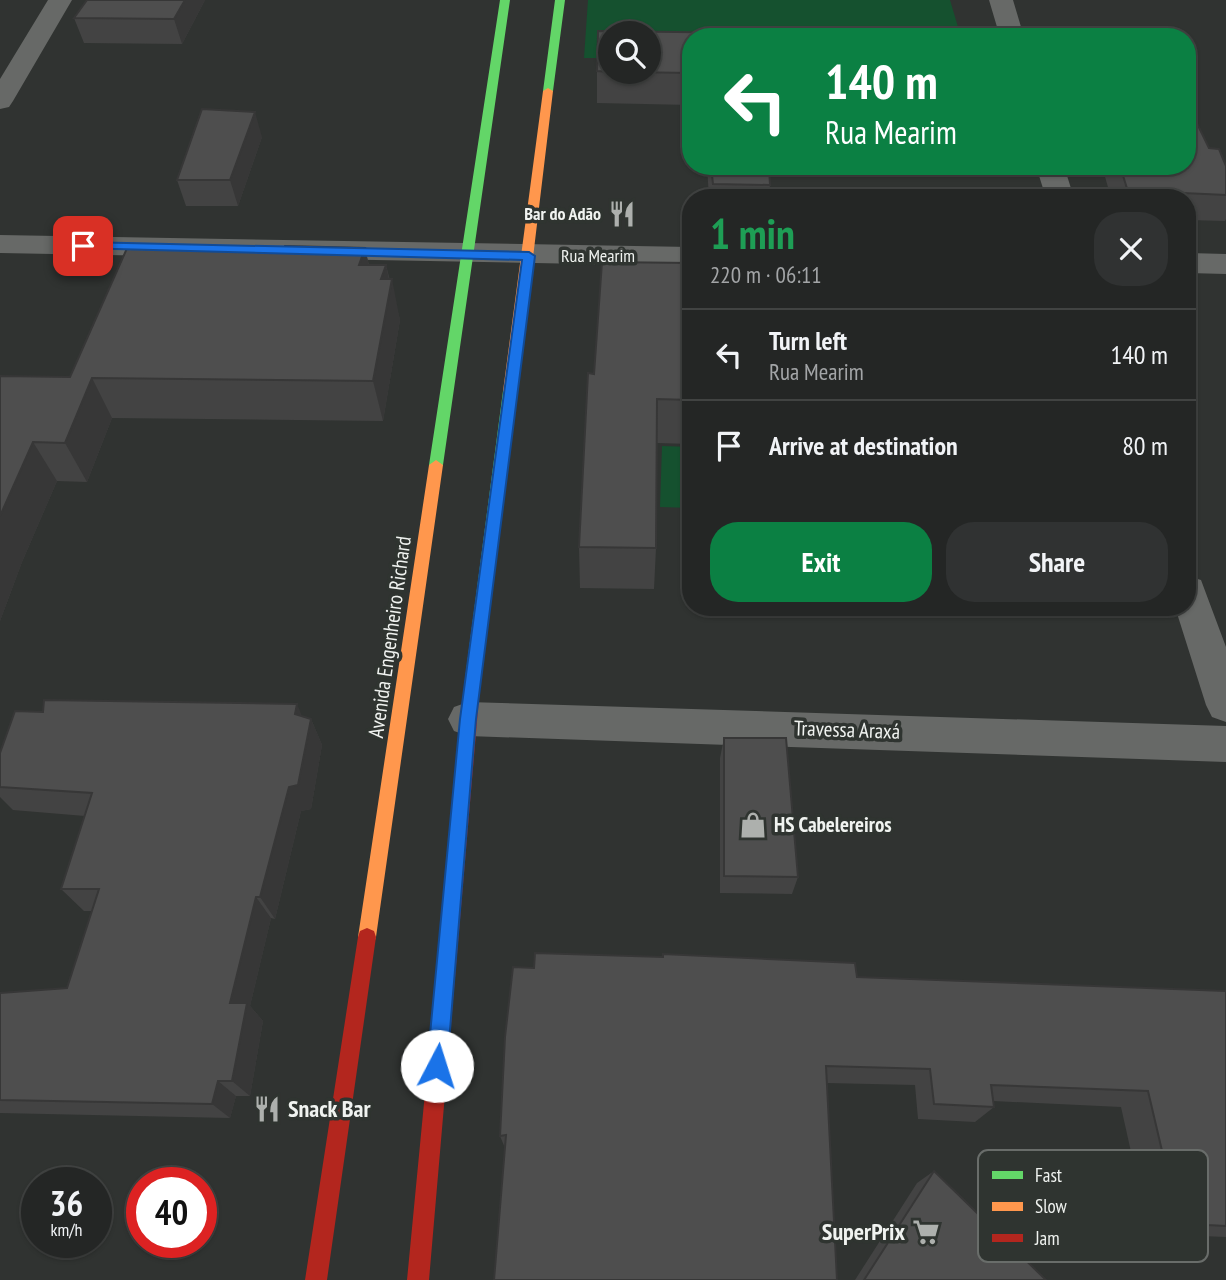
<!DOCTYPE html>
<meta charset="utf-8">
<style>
:root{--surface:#242625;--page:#303232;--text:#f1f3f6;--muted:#a3a5a7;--line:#414342;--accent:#0b8043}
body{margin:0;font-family:"PT Sans Narrow",sans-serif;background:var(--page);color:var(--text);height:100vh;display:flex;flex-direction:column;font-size:26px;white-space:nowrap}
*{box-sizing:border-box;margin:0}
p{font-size:23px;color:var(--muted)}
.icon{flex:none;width:38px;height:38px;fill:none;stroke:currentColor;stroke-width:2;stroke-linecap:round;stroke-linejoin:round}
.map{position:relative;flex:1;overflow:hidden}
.side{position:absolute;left:682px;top:189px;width:514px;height:427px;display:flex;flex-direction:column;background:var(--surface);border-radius:28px;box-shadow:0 2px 5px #0004,0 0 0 2px var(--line)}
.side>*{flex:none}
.top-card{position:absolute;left:682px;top:28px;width:514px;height:147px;border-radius:28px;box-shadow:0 2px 5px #0004,0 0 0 2px var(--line);background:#0b8043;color:#fff;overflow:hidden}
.buttons{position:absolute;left:598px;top:21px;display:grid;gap:14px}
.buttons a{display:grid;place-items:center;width:63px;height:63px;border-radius:50%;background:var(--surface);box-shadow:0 2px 5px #0004,0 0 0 2px var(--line);font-size:35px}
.speed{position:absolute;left:21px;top:1167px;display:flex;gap:14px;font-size:35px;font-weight:700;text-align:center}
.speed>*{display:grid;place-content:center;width:91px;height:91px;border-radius:50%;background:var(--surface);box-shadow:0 2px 5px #0004,0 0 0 2px var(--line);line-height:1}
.speed small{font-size:18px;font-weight:400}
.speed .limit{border:10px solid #d22;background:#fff;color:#111}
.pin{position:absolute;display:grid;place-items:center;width:60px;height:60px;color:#fff;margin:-30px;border-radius:14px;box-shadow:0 4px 10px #0006}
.me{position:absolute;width:77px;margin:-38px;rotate:5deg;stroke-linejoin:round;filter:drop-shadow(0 0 5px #0008)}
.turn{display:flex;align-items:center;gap:24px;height:147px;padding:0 28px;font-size:32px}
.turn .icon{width:91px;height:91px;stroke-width:2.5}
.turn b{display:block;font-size:49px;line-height:60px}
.round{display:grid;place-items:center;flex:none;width:74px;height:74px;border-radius:28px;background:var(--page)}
.overview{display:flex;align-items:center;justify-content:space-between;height:119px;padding:0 28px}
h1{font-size:42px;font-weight:800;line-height:52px;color:#1e9e55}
.action{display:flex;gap:14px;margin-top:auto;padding:14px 28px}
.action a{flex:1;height:80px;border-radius:28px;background:var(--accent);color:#fff;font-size:28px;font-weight:800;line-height:80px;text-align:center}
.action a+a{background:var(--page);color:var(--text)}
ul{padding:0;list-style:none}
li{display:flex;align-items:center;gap:21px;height:91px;padding:0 28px;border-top:2px solid var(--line)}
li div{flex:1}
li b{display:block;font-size:26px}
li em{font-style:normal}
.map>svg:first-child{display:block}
.green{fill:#15512f}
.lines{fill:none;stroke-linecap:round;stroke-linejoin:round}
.street{fill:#676967;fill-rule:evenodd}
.fast{fill:#63d668;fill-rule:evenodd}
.slow{fill:#ff974d;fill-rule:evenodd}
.jam{fill:#b3261e;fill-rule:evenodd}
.wall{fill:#434343}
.shaded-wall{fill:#373737}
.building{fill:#4e4e4e;stroke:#373737;stroke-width:2}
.route{fill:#1a73e8;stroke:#114b97;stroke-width:2}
.labels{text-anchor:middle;stroke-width:7;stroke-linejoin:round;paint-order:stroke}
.far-poi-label{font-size:18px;font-weight:bold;fill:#f0f3f0;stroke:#2f3430;text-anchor:end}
.far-street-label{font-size:18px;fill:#f0f3f0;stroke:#2f3430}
.street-label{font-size:21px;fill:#f0f3f0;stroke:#2f3430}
.poi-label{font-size:21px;font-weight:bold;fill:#f0f3f0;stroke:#2f3430;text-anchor:start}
.near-poi-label{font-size:24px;font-weight:bold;fill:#f0f3f0;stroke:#2f3430;text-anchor:start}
.key{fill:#2f3430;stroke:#696d6a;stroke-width:2}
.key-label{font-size:19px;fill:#f0f3f0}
</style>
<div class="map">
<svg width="1226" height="1280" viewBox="0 0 1226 1280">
<rect width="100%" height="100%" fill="#303331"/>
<path class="green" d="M588,0H950L961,37H691L611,33V58H584Z
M662,446L691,447V508L660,507Z"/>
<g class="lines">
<path class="street" d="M48,0H72L13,101L9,107L0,109V79Z
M989,0H1013L1024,37H1000Z
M1036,166H1064L1074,198H1046Z
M0,235L691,247V266L0,253Z
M1188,253L1226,254V274L1188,273Z
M1188,576L1201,580L1226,647V722L1212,717L1206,705L1175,607H1188Z
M468,702L1226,726V762L468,736L454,731L448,719L454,707Z"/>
<path class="fast" d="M500,0H510L443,465L436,470L429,465Z
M555,0H565L553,91L548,94L543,91Z
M510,386L517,391L480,687L478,692L472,694L466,692L464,687L503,391Z"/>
<path class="slow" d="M548,88L553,91L517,391L510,396L503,391L543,91Z
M436,460L443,465L376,937L374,943L367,946L360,943L358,937L429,465Z"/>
<path class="jam" d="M472,680L478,682L480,687L429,1280H407L464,687L466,682Z
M367,928L374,931L376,937L327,1280H305L358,937L360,931Z"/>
</g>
<path class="wall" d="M205,0L182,44L84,43L74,18Z
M691,37V105L597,103V71Z
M262,137L238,206H186L177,180Z
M1209,148L1226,166V219L1225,221L1188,220V198H1111L1102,166H1188Z
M707,166H769L770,185L768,198H709Z
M365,248L369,265H386L400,320L383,421L112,418L87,482L57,481L22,562L0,621V376L70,377L282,253Z
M691,263V444L657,443L656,548L654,589L580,588L579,547L594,374Z
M43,712L302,717L311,719L322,745L311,809L301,811L275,919L271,918L250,1006L263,1021L250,1096H236L230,1118L0,1113V993L67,988L92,911H84L61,889L85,816L13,810L0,797V787Z
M724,738L798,877L792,894L720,893V758Z
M534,968L857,977L1226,991V1237L1176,1235L1148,1228L1121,1107L993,1101L994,1107L975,1122L918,1119L915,1085L827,1083L505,1148L500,1136Z
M934,1171L1046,1280H855L917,1183Z"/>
<path class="shaded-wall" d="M185,0H205L182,44L174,19Z
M255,112L262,137L238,206L230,180Z
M365,248L374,289L359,265Z
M386,265L391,289L392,279L400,320L383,421L373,381L381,279Z
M92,378L112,418L87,482L65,443Z
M33,442L57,481L22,562L0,621V516Z
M297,704L308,730L311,719L322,745L311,809L301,811L275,919L260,897Z
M256,897L271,918L250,1006L263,1021L250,1096L232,1081L230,1003Z
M218,1081L236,1096L230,1118L212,1104Z"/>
<path class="building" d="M87,0H185L174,19L74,18Z
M598,31L754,33V37H691V73L624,72H649V33H611V72L597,71Z
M1188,105L1209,148L1219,149L1226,166V195L1184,193L1185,198H1130L1120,166H1188Z
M202,109L255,112L230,180H177Z
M711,166H769L770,185L713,184Z
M128,246L282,253L285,246L365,248L359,265H386L381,279H392L373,381L92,378L65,443L33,442L0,516V376L70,377Z
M602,262L691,263V400L657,399L656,548L579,547L588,373L594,374Z
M44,700L297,704L295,714L311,719L298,785L289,787L260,897H256L230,1003H247L232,1081H218L212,1104L0,1100V993L67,988L99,889H61L92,793L0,787V753L15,711L43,712Z
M724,738H786L798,877L724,876Z
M535,953L663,957V954L855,963L857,977L1226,991V1226L1207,1225L1178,1219L1148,1091L991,1085L994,1107L934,1104L930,1069L826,1066L837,1280H494L506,1135L500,1136L505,1037L513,967L534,968Z
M934,1171L1046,1280H864Z"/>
<path class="route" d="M83,242L529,252L535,256L476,719L447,1066L444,1073L437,1076L430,1073L427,1066L460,719L522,260L78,248L77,246Z"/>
<defs>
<g id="restaurant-bare" transform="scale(2.1)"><path d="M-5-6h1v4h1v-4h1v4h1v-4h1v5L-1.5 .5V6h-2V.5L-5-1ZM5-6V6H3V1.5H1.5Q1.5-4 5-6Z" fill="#adb0ad" stroke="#2f3430" stroke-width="2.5" paint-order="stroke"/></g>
<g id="shop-bare" transform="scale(2.1)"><path d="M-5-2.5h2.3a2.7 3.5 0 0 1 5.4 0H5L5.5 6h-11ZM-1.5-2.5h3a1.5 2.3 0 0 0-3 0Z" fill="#adb0ad" stroke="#2f3430" stroke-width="2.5" paint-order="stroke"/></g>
<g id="supermarket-bare" transform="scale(2.1)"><path d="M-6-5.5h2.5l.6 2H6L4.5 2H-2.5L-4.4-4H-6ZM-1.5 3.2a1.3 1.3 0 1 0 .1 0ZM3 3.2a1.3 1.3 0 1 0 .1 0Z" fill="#adb0ad" stroke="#2f3430" stroke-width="2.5" paint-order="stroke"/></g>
</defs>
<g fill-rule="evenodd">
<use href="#restaurant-bare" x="622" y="214"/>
<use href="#shop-bare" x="753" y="825"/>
<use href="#restaurant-bare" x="267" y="1109"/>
<use href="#supermarket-bare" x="926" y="1232"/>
</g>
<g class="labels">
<g class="far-poi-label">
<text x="601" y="220">Bar do Adão</text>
</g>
<g class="far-street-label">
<text x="598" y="262">Rua Mearim</text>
</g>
<g class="street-label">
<text transform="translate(390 637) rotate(-82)" y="7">Avenida Engenheiro Richard</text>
<text transform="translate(847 730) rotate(2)" y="7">Travessa Araxá</text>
</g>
<g class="poi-label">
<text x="774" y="832">HS Cabelereiros</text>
</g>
<g class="near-poi-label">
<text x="288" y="1117">Snack Bar</text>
<text x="905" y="1240" text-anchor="end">SuperPrix</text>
</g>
</g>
<rect x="978" y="1150" width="230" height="112" rx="10" class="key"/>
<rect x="992" y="1171" width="31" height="8" fill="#63d668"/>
<rect x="992" y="1202" width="31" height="9" fill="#ff974d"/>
<rect x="992" y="1234" width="31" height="8" fill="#b3261e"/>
<g class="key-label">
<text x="1035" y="1182">Fast</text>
<text x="1035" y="1213">Slow</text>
<text x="1035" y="1245">Jam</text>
</g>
</svg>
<div class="buttons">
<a><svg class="icon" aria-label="search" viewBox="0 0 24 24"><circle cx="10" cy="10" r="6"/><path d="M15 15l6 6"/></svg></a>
</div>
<div class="speed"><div>36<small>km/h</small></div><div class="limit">40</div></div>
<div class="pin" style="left:83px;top:246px;background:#d93025"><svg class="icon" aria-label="arrive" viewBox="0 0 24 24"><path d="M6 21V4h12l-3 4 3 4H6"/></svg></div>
<svg class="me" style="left:437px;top:1066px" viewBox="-20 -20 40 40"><circle r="19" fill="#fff"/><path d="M0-13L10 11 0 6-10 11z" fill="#1a73e8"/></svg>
<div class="top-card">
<div class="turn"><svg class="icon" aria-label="left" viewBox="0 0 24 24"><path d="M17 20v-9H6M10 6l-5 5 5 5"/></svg><div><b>140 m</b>Rua Mearim</div></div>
</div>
<section class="side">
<div class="overview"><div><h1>1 min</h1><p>220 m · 06:11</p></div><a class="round"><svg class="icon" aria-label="close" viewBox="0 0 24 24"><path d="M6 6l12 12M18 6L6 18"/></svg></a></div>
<ul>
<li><svg class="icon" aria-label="left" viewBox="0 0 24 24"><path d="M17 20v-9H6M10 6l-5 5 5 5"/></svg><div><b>Turn left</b><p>Rua Mearim</p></div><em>140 m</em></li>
<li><svg class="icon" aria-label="arrive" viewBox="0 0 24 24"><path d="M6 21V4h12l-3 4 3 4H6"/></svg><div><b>Arrive at destination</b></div><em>80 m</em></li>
</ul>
<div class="action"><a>Exit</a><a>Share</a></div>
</section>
</div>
